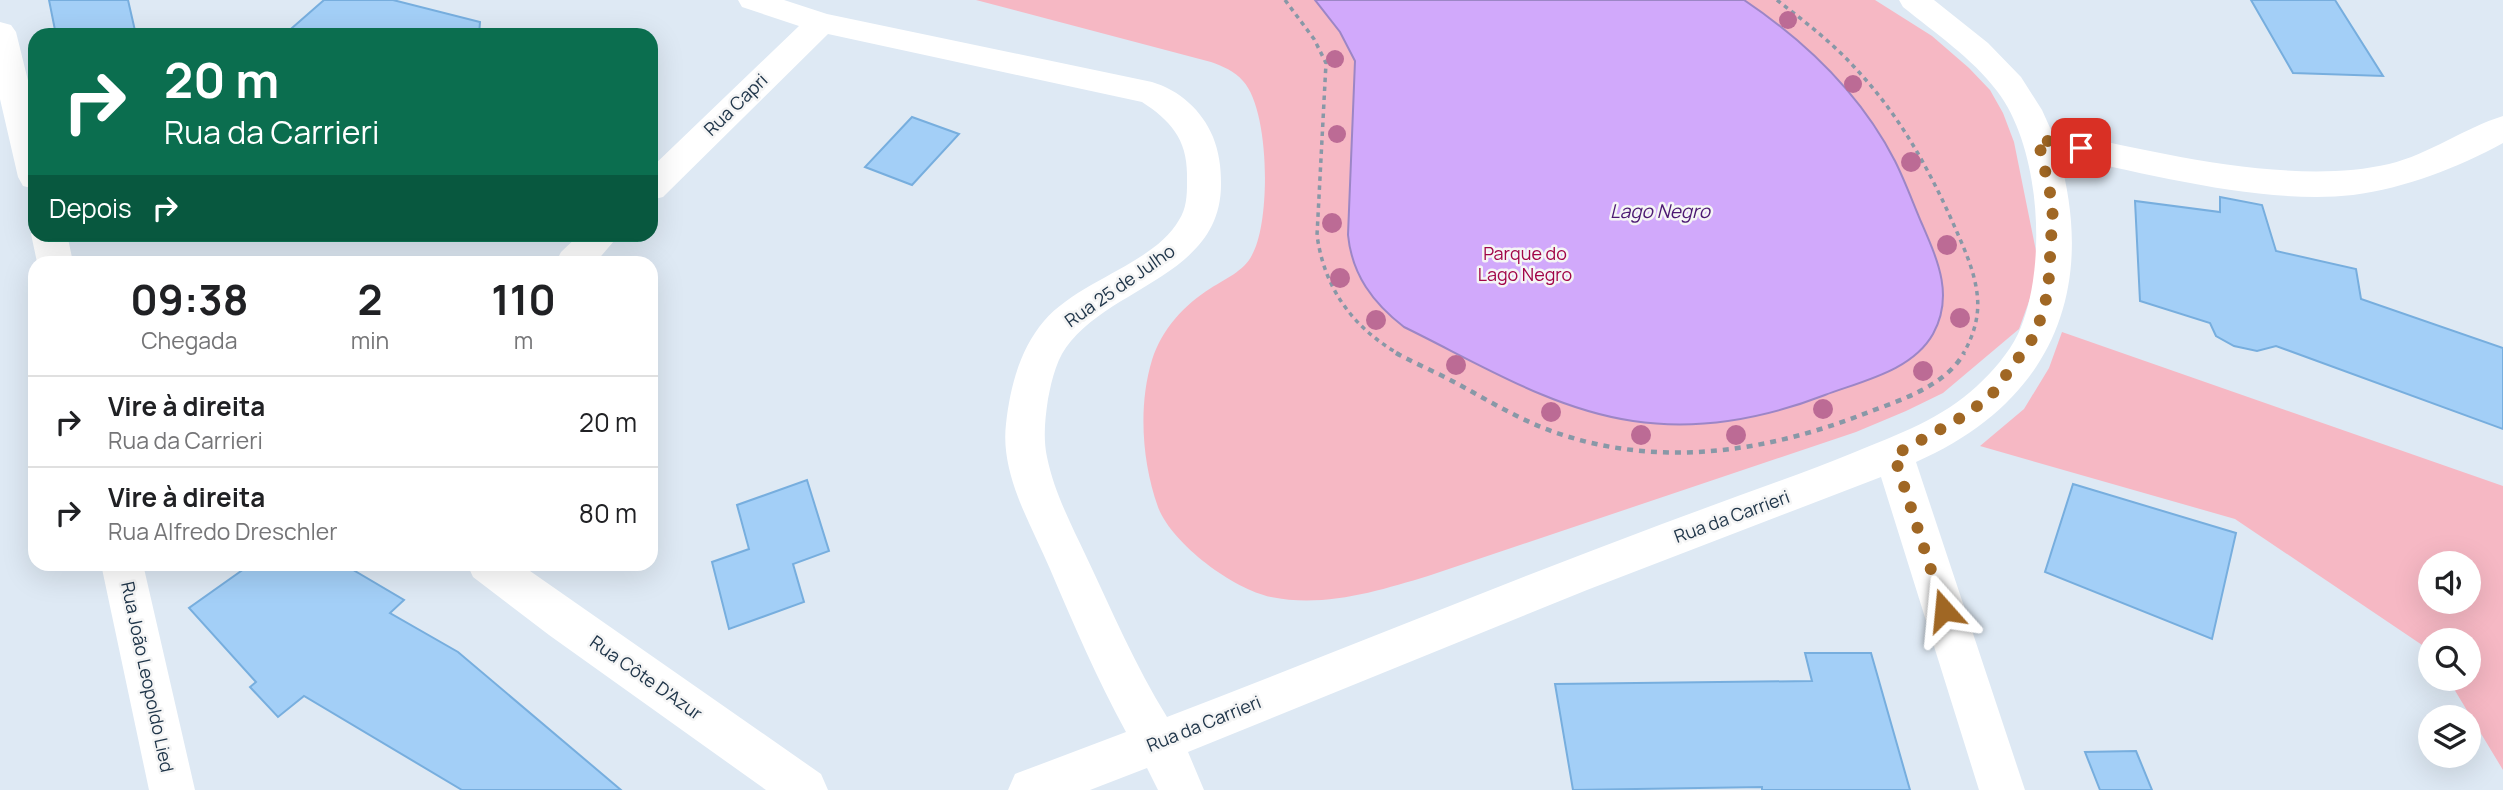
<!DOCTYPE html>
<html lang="pt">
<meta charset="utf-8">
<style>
:root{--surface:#fff;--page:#f2f2f2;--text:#202124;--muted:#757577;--line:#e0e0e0}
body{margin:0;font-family:Manrope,sans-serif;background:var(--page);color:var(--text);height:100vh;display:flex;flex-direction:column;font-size:26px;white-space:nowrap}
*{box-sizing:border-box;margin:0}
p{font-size:23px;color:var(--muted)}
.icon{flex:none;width:38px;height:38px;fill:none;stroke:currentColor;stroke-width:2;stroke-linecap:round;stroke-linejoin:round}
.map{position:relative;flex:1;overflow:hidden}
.panel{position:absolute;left:28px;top:256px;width:630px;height:315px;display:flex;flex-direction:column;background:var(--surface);border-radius:21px;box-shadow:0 7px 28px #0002}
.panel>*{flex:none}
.top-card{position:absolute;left:28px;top:28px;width:630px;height:214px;border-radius:21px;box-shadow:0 7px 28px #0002;background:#0b6e4f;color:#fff;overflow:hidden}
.buttons{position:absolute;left:2418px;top:551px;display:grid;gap:14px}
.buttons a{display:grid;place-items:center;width:63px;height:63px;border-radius:50%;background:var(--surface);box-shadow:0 7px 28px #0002;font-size:35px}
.pin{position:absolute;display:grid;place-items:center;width:60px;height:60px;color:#fff;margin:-30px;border-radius:14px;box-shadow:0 4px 10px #0006}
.me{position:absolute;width:77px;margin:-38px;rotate:342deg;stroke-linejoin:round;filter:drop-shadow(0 0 5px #0008)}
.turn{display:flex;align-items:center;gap:24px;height:147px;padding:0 21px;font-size:32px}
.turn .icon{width:91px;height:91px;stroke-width:2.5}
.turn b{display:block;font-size:49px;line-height:60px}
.then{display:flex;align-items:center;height:66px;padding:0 21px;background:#0003;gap:14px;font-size:26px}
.eta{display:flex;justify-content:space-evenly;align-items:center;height:119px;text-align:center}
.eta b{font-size:42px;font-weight:700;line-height:49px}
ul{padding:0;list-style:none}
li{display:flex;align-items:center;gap:21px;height:91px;padding:0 21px;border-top:2px solid var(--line)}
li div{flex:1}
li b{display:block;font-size:26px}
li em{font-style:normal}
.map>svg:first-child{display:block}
.green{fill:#f6b8c4;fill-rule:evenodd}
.water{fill:#d1a9fb;stroke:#9c86c6;stroke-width:2}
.building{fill:#a3cff7;stroke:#77aede;stroke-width:2}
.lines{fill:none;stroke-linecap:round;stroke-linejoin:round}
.path-far1{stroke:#8898a7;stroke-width:3.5;stroke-dasharray:4.5 4.5;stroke-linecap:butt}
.path{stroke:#8898a7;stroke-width:4.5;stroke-dasharray:6 6;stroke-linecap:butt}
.minor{fill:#fff;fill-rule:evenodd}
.tree{fill:#bc6b95}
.route{stroke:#a06724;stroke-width:12;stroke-dasharray:0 21.6}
.labels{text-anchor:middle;stroke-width:5;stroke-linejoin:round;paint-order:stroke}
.street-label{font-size:18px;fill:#20364a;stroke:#f5f5f5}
.park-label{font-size:18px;fill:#a10447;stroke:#f5f5f5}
.water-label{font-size:19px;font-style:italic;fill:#4c1972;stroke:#f5f5f5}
</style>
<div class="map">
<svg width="2503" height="790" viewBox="0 0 2503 790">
<rect width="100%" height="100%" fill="#dee9f4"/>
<path class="green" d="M976,0H1875L1932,36L1969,68L1990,90L2003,113L2014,142L2038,261L2032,293L2019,329L1943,393L1906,411L1856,432L1428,576C1378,591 1324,608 1271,597C1233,589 1172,544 1158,507C1142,462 1138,406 1152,360C1162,329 1184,305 1211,288C1225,279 1244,271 1252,255C1271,222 1270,110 1243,81C1235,71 1222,66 1211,62Z
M2062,332L2503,486V770L2448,679H2469V640H2431V651L2235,519L1980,446L2024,409L2049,368ZM2431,564H2469V602H2431Z"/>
<path class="water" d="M1315,0H1744C1805,41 1861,95 1895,161C1905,181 1913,203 1922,224C1938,261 1954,296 1933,334C1912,371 1862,381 1825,395C1763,419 1699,431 1633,421C1551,409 1478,363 1404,327C1373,303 1352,275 1348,235L1355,61L1340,32Z"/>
<path class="building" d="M49,0H128L136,35H56Z
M324,0H393L480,22L479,35H284Z
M2251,0H2335L2383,76L2293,73Z
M912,117L959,134L912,185L865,167Z
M2220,197L2262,205L2276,251L2356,269L2361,299L2503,348V429L2276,346L2257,351L2234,346L2216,336L2210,323L2140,301L2135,201L2220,212Z
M807,480L829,551L793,564L804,602L729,629L712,562L749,549L737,505Z
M2073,484L2236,533L2212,639L2045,572Z
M251,564H343L404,600L390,613L458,652L621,790H462L304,696L278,717L250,687L256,682L189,608Z
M1805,653H1871L1910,790H1762V787L1573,790L1555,684L1812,681Z
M2136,751L2152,790H2100L2085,752Z"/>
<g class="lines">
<path class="path-far1" d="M1285,0L1314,39L1326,63L1317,235C1324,288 1353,328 1399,354
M1777,0C1805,22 1833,43 1857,70C1899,115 1928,167 1953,223C1963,246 1974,269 1977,293C1980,315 1974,335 1963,354"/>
<path class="path" d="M1396,353C1416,364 1438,373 1458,384C1489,401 1520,420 1554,432C1656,468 1762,453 1861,415C1897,401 1944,388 1964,353"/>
<path class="minor" d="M738,0H784L827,14L1152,82C1179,90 1202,110 1213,137C1219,152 1221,167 1221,183C1222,273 1118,285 1071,341C1057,357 1052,378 1048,399C1045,419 1043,438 1047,457C1054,492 1071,524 1086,556C1112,611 1135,665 1167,717C1332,654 1496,586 1662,524C1726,500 1791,478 1855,452C1897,435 1943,418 1977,386C1992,372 2009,353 2018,334C2048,269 2041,148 1997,91C1972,58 1935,33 1903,7L1899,0H1934L1988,43L2021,77L2042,110L2051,130C2151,151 2290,187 2389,164C2430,154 2464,128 2503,116V143C2457,168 2406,188 2353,195C2265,205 2146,174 2059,155C2098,295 2048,404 1916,462L2025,790H1979L1881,477L1587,590L1188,752L1204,790H1158L1147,768L1090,790H1008L1015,774L1126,732C1097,679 1074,625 1050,569C1031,524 1000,475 1006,424C1010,387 1020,349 1044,321C1079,280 1154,264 1179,220C1188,206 1187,190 1187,174C1187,139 1170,120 1142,102L828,34L663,197L651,200V168L799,26L742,7Z
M0,22L11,25L16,32L35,109V189L23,186L18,177L0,99Z
M35,228V234H67L73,262H37L31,234Z
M580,234H620L596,262H556L561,252Z
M101,564H143L195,790H149Z
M467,564H520L821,774L828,790H766L549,635L473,577Z"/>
</g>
<g class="tree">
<circle cx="1788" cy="20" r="9"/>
<circle cx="1335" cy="59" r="9"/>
<circle cx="1853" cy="84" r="9"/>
<circle cx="1337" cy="134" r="9"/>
<circle cx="1911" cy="162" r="10"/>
<circle cx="1332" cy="223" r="10"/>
<circle cx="1947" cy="245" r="10"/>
<circle cx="1340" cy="278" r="10"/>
<circle cx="1960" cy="318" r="10"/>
<circle cx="1376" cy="320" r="10"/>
<circle cx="1456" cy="365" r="10"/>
<circle cx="1923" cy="371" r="10"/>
<circle cx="1823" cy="409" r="10"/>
<circle cx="1551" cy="412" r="10"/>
<circle cx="1641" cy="435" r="10"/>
<circle cx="1736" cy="435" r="10"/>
</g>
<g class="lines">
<path class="route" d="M1944,610L1894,455L1957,420L1990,397L2036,334L2048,292L2053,206L2038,139L2081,148"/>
</g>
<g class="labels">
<g class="street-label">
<text transform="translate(736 105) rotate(-44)" y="6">Rua Capri</text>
<text transform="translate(1120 286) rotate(-35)" y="6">Rua 25 de Julho</text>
<text transform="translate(1732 517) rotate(-20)" y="6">Rua da Carrieri</text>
<text transform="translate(147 677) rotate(78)" y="6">Rua João Leopoldo Lied</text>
<text transform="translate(646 678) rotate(35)" y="6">Rua Côte D'Azur</text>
<text transform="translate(1204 724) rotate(-22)" y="6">Rua da Carrieri</text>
</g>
<g class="park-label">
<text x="1525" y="260">Parque do<tspan x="1525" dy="21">Lago Negro</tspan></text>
</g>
<g class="water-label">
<text x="1660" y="218">Lago Negro</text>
</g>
</g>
</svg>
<div class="buttons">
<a><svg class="icon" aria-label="sound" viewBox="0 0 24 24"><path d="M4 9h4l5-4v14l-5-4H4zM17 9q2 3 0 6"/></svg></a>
<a><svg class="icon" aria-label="search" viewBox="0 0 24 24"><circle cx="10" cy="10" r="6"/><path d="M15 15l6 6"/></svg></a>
<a><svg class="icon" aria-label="layers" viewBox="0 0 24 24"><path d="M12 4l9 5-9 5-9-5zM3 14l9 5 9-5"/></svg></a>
</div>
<div class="pin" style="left:2081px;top:148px;background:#d93025"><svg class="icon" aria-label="arrive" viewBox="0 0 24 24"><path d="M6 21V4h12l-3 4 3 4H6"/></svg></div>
<svg class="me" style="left:1944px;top:610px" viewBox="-20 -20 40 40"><path d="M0-17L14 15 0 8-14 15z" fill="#a06724" stroke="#fff" stroke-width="4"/></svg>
<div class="top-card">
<div class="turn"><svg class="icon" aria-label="right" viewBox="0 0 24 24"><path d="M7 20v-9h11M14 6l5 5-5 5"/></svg><div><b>20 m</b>Rua da Carrieri</div></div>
<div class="then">Depois<svg class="icon" aria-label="right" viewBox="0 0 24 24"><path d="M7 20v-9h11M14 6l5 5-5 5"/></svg></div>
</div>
<section class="panel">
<div class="eta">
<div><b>09:38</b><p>Chegada</p></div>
<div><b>2</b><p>min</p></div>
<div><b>110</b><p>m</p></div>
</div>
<ul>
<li><svg class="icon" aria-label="right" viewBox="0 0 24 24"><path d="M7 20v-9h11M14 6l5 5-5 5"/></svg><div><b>Vire à direita</b><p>Rua da Carrieri</p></div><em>20 m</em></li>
<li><svg class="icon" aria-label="right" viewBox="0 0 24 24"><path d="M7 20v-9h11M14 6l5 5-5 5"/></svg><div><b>Vire à direita</b><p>Rua Alfredo Dreschler</p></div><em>80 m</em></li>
</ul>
</section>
</div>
